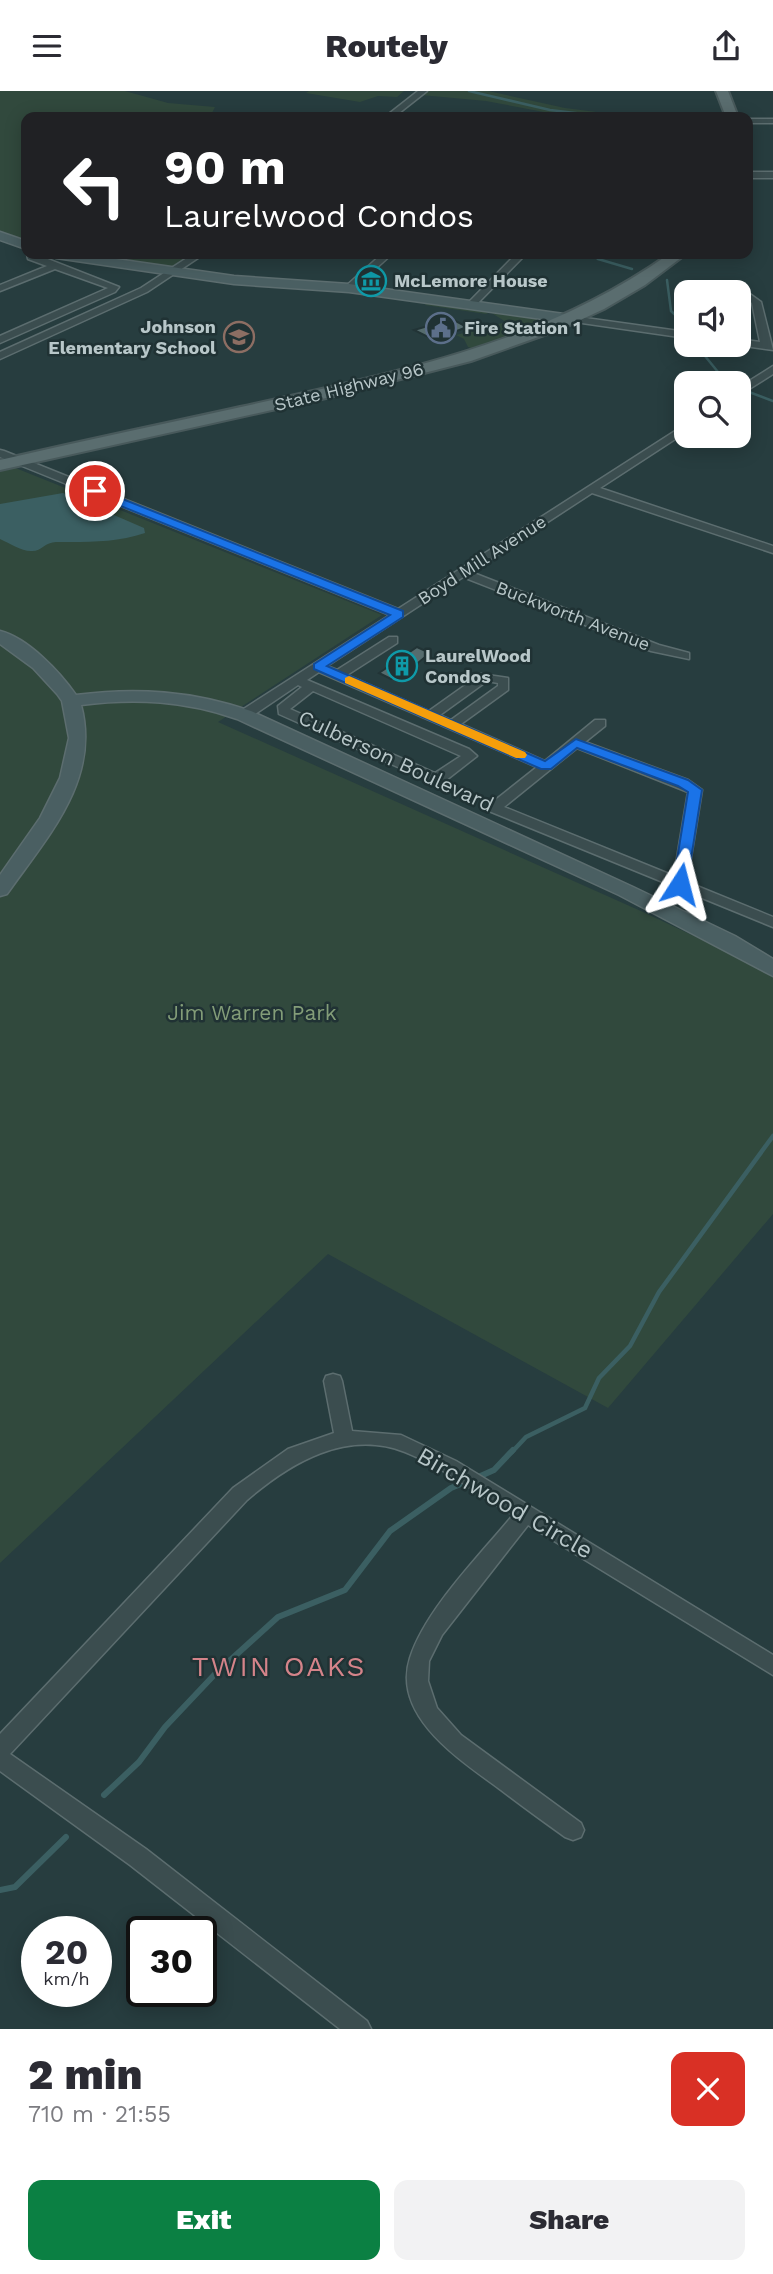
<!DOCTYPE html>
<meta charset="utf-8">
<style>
:root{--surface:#fff;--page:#f2f2f3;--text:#2b2b33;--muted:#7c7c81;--accent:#0b8043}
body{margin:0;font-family:"Work Sans",sans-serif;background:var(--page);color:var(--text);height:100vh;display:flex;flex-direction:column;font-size:26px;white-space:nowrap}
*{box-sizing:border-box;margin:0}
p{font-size:23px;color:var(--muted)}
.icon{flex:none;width:38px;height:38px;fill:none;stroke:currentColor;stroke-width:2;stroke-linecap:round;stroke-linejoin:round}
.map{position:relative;height:1938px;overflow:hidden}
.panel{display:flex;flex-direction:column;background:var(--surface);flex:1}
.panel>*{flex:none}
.top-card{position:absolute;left:21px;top:21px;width:732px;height:147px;border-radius:14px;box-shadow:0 4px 18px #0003;background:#202124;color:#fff;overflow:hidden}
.buttons{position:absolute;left:674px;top:189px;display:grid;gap:14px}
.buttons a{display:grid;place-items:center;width:77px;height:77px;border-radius:14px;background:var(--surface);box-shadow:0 4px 18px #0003;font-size:35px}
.speed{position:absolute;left:21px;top:1825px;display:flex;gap:14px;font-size:35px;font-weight:700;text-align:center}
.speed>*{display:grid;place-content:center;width:91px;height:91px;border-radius:50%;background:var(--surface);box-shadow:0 4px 18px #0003;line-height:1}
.speed small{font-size:18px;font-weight:400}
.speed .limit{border:4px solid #111;border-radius:10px;background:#fff;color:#111}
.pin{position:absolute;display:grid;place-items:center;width:60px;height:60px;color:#fff;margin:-30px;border:4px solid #fff;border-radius:50%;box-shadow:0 2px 7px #0007}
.me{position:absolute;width:77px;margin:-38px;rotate:9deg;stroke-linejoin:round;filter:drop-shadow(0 0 5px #0008)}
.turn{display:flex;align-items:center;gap:24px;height:147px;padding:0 28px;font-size:32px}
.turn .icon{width:91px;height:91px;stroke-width:2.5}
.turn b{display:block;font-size:49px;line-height:60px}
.round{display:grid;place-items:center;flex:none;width:74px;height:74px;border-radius:14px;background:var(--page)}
.overview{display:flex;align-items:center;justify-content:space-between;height:119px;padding:0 28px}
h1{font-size:42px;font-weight:800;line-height:52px}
.cta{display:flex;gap:14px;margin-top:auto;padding:14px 28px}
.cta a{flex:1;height:80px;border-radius:14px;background:var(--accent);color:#fff;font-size:28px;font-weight:800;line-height:80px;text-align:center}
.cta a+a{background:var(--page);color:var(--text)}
header{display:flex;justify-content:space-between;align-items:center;height:91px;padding:0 28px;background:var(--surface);font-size:32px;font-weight:800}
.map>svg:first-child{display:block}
.green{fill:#31493d}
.water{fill:#3b5f62}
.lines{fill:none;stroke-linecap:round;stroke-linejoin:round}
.stream-far2{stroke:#3b5f62;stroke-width:2.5}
.stream-far1{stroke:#3b5f62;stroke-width:4.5}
.stream{stroke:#3b5f62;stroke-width:6}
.building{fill:#566c6e;stroke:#223436;stroke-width:2}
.street-casing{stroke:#5c6d6f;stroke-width:3}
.secondary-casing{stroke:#5c6d6f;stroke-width:3}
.primary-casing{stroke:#48595b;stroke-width:4}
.street{fill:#3b4d4f;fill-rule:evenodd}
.secondary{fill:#4a5f62;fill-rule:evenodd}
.primary{fill:#5a6d6f;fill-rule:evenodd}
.route{fill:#1a73e8;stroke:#114b97;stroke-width:2}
.slow{fill:#f59e0b}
.labels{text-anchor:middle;stroke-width:5;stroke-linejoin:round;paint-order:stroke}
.far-poi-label{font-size:18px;font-weight:bold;fill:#b8c7c9;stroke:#203234;text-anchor:start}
.far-street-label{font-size:18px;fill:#b8c7c9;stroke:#203234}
.street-label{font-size:21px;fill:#b8c7c9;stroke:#203234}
.park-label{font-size:21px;fill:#839d78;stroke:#203234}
.near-street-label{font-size:24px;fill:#b8c7c9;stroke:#203234}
.near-neighbourhood-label{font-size:28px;letter-spacing:2px;fill:#d5848a;stroke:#203234}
</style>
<header><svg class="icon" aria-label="menu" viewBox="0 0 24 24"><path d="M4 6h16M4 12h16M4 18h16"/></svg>Routely<svg class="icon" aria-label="share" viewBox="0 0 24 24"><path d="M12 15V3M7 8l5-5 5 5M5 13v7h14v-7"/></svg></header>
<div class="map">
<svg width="773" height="1938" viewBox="0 0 773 1938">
<rect width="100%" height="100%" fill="#273d3f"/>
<path class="green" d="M0,0H125L168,12L215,16L211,24L222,26H26V152L0,143Z
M309,0H404L397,6L378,5L360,11L306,2Z
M427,0H488L565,17L636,26H570L486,10L421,4Z
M58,163H192L173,177Z
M427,211L540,228L542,229L533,237L474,258L468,256L464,248L456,244L506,231L490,221L486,223L425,214Z
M13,376L382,524L218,631L643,821L751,872L773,886V1123L608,1317L328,1163L0,1472V380Z"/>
<path class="water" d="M63,402L144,437L145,442C115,452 86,451 56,451C45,451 41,461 31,460C21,460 9,452 0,448V413Z"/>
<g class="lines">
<path class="stream-far2" d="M469,0L550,19L609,26
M593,163L598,168L632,178
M667,189L671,220L686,234
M696,254L727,292
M741,298L773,310"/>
<path class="stream-far1" d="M512,1361L526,1346L585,1317L599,1287L630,1255L659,1201L773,1045"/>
<path class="stream" d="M476,1387L494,1379L513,1359
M104,1704L139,1671L165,1636L216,1582L278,1526L345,1499L390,1440L451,1397L468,1390
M0,1799L15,1796L66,1746"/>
</g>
<path class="building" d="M452,228L467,236L434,249L414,239Z
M417,556L430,562L407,581L404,580L391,588L379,582Z"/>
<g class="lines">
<g class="street-casing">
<path id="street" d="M418,0H427L394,26H385Z
M747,28H773V32H747Z
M747,81H773V87H747Z
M27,163H35L119,196L115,201L0,252V245L108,197L55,178L0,200V194L47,175L28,168Z
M193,163H204L147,201L0,268V261L141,197Z
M382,163H392L352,199H346V195Z
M516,163H526L474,216H468V212Z
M743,198L761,211L773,259L737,254L738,248L760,251L752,212L738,201Z
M571,225L686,241V247L568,230L566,228Z
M773,275V283L738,305V297Z
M686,333V341L600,397L773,455V462L592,402L471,481L659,554L689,562V568L651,560L463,486L327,575L337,579L389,546H397V552L347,584L429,620L481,583L508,587V599L461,633L545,670L595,629H605V635L585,651L688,689L702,699L687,791L773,826V836L489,720L487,717L489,714L537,676L319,581L307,589L469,658L477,665L445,690L427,689L279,623L278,615L302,596L298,594L249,627H239V621L390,524L0,366V359L4,360L398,518ZM487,590L498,592V595L451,629L440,624ZM313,600L461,665L435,682L290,618ZM577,657L688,701L674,785L504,716Z
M333,1283L340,1285L342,1290L352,1340L401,1344L456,1370L773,1564V1584L528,1434L442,1544L429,1570L428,1590L437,1617L461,1644L581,1732L584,1739L581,1746L573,1749L565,1746C544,1731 522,1715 501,1699C462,1670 391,1626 410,1567C425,1519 480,1464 513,1424C478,1403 443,1376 405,1361C346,1338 290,1372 247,1409L10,1663L146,1758L367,1930L371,1938H340L130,1774L0,1680V1643L233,1397L288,1358L334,1342L324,1290L326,1285Z"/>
</g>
<g class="secondary-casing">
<path id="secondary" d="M0,141L26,150V158L0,149Z
M49,163H81L234,185L349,193L571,224L578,228L571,232L349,201L234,193L56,167Z
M0,540C28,547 60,581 76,604C137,596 192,600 251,620L633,796L735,845L773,868V885L619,804L237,628C185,610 136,607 81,614C101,689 47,746 7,803L0,805V784L40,727L60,687L69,647L62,610L57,603L33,577L0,553Z"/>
</g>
<g class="primary-casing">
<path id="primary" d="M716,0H728L738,26H726Z
M669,163H686L645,194L604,218L561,238L471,270L326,307L0,379V369C98,346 197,326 295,304C429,274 555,244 669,163Z"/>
</g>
<use href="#street" class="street"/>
<use href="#secondary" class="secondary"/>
<use href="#primary" class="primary"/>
</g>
<path class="route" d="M95,397L403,520V526L327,575L545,670L576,648L688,689L702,699L687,793L680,798L673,793L688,701L678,695L577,657L551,678H541L314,578V573L390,524L91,403L89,400Z"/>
<path class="slow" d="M349,585L525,661L527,664L525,667H516L345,592V587Z"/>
<defs>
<g id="museum-ring" transform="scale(1.575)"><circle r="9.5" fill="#203234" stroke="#0f9aa8" stroke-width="1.5"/><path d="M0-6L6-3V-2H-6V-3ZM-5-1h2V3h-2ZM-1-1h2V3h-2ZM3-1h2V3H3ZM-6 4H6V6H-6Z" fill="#0f9aa8"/></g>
<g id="civic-ring" transform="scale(1.575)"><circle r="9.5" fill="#203234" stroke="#5c6f8a" stroke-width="1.5"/><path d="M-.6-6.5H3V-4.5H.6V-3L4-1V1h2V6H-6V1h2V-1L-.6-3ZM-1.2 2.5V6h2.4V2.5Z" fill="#5c6f8a"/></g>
<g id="school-ring" transform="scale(1.575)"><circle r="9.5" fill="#203234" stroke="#8d6e63" stroke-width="1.5"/><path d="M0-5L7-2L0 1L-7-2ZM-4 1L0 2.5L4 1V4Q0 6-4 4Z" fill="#8d6e63"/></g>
<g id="building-ring" transform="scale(1.575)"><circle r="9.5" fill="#203234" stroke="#0f9aa8" stroke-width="1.5"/><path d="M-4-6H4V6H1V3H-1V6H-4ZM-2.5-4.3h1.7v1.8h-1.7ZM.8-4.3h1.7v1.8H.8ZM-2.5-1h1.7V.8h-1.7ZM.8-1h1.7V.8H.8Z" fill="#0f9aa8"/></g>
</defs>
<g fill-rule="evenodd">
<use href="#museum-ring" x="371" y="190"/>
<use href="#civic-ring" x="441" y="237"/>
<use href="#school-ring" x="239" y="246"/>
<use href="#building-ring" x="402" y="575"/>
</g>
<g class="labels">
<g class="far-poi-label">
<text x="394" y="196">McLemore House</text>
<text x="216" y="242" text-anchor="end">Johnson<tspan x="216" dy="21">Elementary School</tspan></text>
<text x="464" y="243">Fire Station 1</text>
<text x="425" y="571">LaurelWood<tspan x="425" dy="21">Condos</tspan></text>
</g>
<g class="far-street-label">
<text transform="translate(349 296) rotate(-14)" y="6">State Highway 96</text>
<text transform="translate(482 469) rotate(-33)" y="6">Boyd Mill Avenue</text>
<text transform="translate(573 525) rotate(21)" y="6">Buckworth Avenue</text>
</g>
<g class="street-label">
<text transform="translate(396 670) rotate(25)" y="7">Culberson Boulevard</text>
</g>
<g class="park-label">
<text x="252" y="929">Jim Warren Park</text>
</g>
<g class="near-street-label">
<text transform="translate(505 1412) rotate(30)" y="8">Birchwood Circle</text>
</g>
<g class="near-neighbourhood-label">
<text x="279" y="1585">TWIN OAKS</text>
</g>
</g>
</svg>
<div class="buttons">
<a><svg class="icon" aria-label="sound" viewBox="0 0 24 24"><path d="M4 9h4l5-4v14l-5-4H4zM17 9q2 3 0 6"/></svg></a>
<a><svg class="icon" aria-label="search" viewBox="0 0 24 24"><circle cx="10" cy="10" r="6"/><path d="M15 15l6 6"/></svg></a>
</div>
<div class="speed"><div>20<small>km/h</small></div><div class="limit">30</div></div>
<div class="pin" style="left:95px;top:400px;background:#d93025"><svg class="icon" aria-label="arrive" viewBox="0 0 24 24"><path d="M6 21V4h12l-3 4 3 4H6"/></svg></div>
<svg class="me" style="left:680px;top:793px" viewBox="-20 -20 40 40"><path d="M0-17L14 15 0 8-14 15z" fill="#1a73e8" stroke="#fff" stroke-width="4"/></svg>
<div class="top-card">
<div class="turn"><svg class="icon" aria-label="left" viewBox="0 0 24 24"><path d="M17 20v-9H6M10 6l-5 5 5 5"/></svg><div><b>90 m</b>Laurelwood Condos</div></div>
</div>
</div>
<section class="panel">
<div class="overview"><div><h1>2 min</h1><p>710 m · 21:55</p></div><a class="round" style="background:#d93025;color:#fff"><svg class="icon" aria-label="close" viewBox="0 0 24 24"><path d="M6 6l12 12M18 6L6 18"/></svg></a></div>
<div class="cta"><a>Exit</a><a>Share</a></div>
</section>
